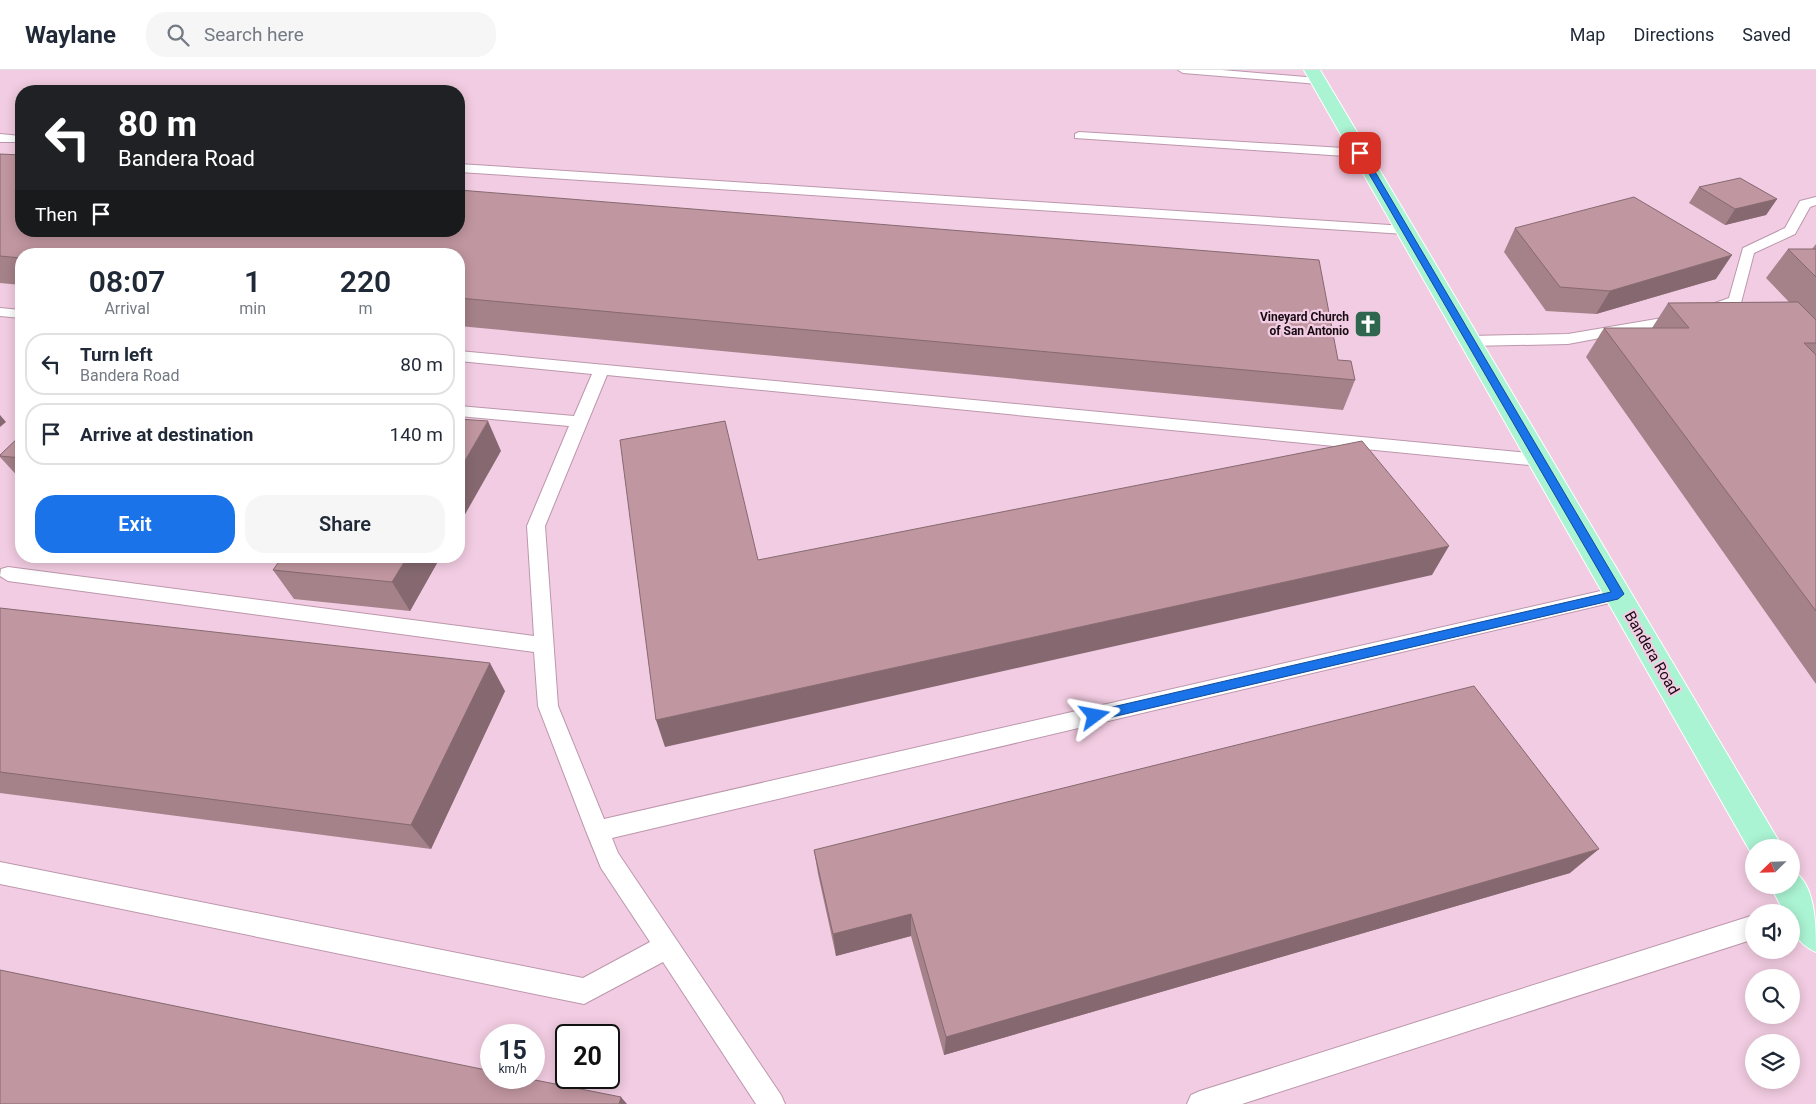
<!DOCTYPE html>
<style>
:root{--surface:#fff;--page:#f6f6f7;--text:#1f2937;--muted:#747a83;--line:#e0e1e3;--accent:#1a73e8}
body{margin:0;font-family:Roboto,sans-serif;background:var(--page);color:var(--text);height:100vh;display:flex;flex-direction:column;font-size:19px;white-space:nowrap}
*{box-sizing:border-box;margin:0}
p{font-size:16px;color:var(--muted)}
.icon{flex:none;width:28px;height:28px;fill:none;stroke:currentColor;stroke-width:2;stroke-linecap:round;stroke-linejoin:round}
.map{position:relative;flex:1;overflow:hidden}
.sheet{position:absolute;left:15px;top:178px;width:450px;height:315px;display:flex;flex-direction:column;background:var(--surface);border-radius:20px;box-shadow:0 2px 12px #0003}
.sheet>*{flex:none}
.hud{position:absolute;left:15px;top:15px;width:450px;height:152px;border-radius:20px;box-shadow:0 2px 12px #0003;background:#202124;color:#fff;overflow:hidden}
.needle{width:32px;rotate:247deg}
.controls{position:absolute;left:1745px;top:769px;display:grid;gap:10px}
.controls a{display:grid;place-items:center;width:55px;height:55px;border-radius:50%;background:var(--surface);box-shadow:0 2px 12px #0003;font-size:25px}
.speed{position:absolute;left:480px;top:954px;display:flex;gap:10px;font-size:25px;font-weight:700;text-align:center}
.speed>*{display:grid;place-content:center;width:65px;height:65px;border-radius:50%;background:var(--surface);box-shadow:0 2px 12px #0003;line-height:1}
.speed small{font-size:12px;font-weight:400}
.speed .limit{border:2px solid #111;border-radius:8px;background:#fff;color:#111}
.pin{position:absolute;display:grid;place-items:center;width:42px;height:42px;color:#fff;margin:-21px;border-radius:10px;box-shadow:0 2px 8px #0006}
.me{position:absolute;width:55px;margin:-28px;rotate:77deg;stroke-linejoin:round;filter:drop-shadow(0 0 4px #0008)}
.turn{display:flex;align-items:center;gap:18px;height:105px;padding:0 20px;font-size:22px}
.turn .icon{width:65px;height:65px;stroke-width:2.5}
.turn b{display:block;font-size:35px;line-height:42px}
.then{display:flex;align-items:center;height:48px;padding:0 20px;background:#0003;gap:10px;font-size:19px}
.eta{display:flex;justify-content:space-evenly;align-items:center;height:85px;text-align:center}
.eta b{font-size:30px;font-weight:600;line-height:35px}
.action{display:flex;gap:10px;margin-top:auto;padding:10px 20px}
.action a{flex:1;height:58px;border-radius:20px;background:var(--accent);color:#fff;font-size:20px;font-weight:600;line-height:58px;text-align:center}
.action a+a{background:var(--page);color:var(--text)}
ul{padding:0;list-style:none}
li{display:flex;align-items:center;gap:15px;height:62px;margin:0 10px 8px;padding:0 10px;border:2px solid var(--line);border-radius:20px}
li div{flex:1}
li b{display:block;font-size:19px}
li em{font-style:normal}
header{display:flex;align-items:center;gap:30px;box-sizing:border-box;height:70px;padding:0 25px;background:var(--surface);border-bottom:1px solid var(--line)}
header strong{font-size:24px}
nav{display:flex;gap:28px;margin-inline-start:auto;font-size:18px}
.search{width:350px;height:45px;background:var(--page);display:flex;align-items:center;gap:12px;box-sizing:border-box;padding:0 18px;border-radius:20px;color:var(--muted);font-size:19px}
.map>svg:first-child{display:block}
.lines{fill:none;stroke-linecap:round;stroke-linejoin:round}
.service-casing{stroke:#bc97ac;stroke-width:2}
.primary-casing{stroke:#fff;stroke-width:2}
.service{fill:#fff;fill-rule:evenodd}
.primary{fill:#aaf3d3;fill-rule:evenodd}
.wall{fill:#a5818a}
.shaded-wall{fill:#866970}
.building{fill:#c096a0;stroke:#866970}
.route{fill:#1a73e8;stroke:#114b97}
.labels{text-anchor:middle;stroke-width:4.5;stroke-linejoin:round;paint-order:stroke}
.far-poi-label{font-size:12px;font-weight:bold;fill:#170a12;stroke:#f2cce2;text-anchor:end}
.street-label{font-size:15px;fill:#170a12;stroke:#f2cce2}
</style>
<header>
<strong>Waylane</strong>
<div class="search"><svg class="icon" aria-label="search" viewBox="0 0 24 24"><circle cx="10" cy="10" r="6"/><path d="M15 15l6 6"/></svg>Search here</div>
<nav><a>Map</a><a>Directions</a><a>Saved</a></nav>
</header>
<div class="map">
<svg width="1816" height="1034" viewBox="0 0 1816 1034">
<rect width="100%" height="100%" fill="#f2cce2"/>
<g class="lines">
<g class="service-casing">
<path id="service" d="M1178,0H1222L1318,8L1323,11L1318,14L1183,3Z
M1079,62L1360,79L1366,83L1360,87L1075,68V64Z
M0,64L21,66V72H0Z
M459,94L1405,156L1412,160L1405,164L459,102Z
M1816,127V135L1810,137L1795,164L1754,183L1741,233L1711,244H1701L1699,241L1701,238L1729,228L1743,178L1785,158L1800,131Z
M0,238L21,240V248L0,246Z
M1680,245L1685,246L1687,249L1685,252L1568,274L1470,276L1463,271L1470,266L1568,264Z
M459,281L1540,384L1546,386L1548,390L1546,394L1540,396L607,305L545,456L558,636L604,749L1618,517L1625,519L1627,524L1625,529L1618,531L612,768L618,783L781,1025L785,1034H756L663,892L584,934L0,814V792L583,908L650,872L601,798L586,761L538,636L534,582L8,511L0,506L1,499L8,497L534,566L527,456L569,356L459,346V336L574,346L592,304L459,291Z
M1754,845V869L1242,1034H1187L1191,1025L1200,1021Z"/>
</g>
<g class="primary-casing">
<path id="primary" d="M1304,0H1320L1783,778H1754V788Z
M1791,800C1816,812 1816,855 1816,882C1798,874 1791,862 1791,842H1784L1770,815H1791Z"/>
</g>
<use href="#service" class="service"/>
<use href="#primary" class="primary"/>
</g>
<path class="wall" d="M0,84L1338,290L1355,310L1343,340L459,256V184H21V215L0,213Z
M1699,117L1777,129L1766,145L1725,155L1689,133Z
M1515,158L1716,209L1596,244L1546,241L1504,182Z
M1816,174V614L1586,287L1604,258H1652L1668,233L1789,232L1766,208L1788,179H1812Z
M21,365V410L0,387V385Z
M441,486L410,541L294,529L273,500Z
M0,538L505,621L431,779L0,723Z
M814,780L1570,803L944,985L911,866L836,886L818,804Z"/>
<path class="shaded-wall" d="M1777,129L1766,145L1725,155L1735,139Z
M1732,185L1716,209L1596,244L1610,221Z
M0,345L6,352L0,357Z
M488,351L501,381L459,455V401Z
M1449,476L1432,505L665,677L656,650Z
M408,486H441L410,541L392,512Z
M490,593L505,621L431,779L411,755Z
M1599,779L1570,803L944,985L946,967Z
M911,844V866L836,886L833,864Z
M621,1027L627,1034H619Z"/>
<path class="building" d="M0,84L21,85V161H459V120L1319,190L1338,290L1351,291L1355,310L459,228V184H21V188L0,186Z
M1740,108L1777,129L1735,139L1699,117Z
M1634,127L1732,185L1610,221L1560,217L1515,158Z
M1788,179H1816V207Z
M1798,232L1816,250V273H1804L1816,285V541L1604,258H1689L1668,233Z
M459,349L488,351L459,401Z
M725,351L758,490L1362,371L1449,476L656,650L620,370Z
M21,365V388L0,386V385Z
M283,486H408L392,512L273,500Z
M0,538L490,593L411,755L0,702Z
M1474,616L1599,779L946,967L911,844L833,864L814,780Z
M0,900L491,1001V1008H525L621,1027L619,1034H0Z"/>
<path class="route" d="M1360,81L1364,83L1624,524L1618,529L1095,651L1090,650L1088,646L1090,642L1095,641L1611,522L1357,83Z"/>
<defs>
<g id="church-square" transform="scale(1.4375)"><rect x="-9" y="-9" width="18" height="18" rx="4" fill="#2e664e" stroke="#f2cce2"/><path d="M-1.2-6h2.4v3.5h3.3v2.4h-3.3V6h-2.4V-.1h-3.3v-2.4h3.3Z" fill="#fff"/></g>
</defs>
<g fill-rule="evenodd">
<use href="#church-square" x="1368" y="254"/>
</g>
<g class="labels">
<g class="far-poi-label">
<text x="1349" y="251">Vineyard Church<tspan x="1349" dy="14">of San Antonio</tspan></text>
</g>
<g class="street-label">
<text transform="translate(1652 583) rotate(60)" y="5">Bandera Road</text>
</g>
</g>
</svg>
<div class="controls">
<a><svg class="needle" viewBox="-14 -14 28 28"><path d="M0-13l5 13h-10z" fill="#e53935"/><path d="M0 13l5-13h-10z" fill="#747a83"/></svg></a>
<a><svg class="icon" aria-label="sound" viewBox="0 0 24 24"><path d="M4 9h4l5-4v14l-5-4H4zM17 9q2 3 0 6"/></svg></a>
<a><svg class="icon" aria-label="search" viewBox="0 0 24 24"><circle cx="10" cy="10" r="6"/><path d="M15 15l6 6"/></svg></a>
<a><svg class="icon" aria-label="layers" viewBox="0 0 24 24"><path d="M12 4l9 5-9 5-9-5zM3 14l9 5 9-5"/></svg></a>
</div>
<div class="speed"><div>15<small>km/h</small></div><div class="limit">20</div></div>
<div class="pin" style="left:1360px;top:83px;background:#d93025"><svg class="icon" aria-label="arrive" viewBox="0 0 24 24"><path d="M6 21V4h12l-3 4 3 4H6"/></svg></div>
<svg class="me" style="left:1095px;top:646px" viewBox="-20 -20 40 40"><path d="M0-17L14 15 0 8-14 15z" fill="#1a73e8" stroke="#fff" stroke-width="4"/></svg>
<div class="hud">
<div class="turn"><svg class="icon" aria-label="left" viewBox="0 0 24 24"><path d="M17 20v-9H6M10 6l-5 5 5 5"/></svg><div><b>80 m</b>Bandera Road</div></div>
<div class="then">Then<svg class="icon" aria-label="arrive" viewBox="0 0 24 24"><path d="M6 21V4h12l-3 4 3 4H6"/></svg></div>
</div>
<section class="sheet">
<div class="eta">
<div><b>08:07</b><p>Arrival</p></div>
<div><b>1</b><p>min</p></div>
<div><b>220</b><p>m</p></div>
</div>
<ul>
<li><svg class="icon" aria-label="left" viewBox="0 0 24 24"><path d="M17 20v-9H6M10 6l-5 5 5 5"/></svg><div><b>Turn left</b><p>Bandera Road</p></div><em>80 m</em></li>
<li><svg class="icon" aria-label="arrive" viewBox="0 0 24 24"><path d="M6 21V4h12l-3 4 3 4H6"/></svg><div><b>Arrive at destination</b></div><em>140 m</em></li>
</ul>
<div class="action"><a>Exit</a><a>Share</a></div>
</section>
</div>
